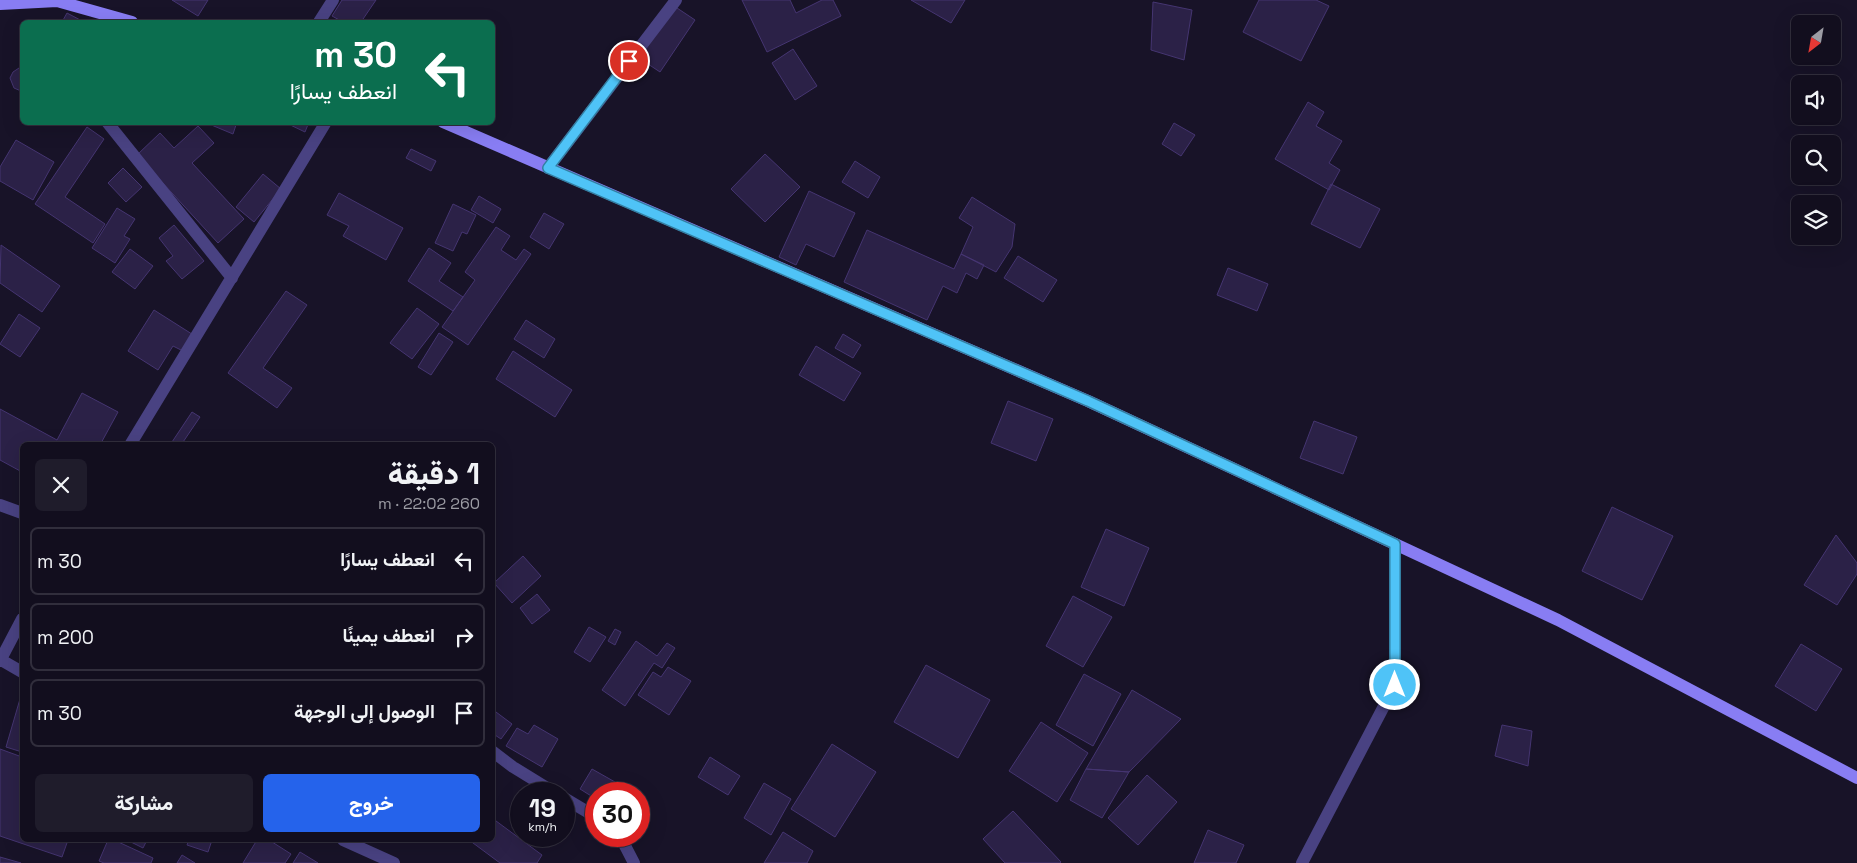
<!DOCTYPE html>
<html lang="ar">
<meta charset="utf-8">
<style>
:root{--surface:#120e1e;--page:#1f1c2b;--text:#f1f3f6;--muted:#9c9ca4;--line:#312e3c;--accent:#2563eb}
body{margin:0;font-family:"Space Grotesk",Vazirmatn,sans-serif;background:var(--page);color:var(--text);direction:rtl;height:100vh;display:flex;flex-direction:column;font-size:19px;white-space:nowrap}
*{box-sizing:border-box;margin:0}
p{font-size:16px;color:var(--muted)}
.icon{flex:none;width:28px;height:28px;fill:none;stroke:currentColor;stroke-width:2;stroke-linecap:round;stroke-linejoin:round}
.map{position:relative;flex:1;overflow:hidden;direction:ltr}
.details{position:absolute;left:20px;top:442px;width:475px;height:400px;display:flex;flex-direction:column;background:var(--surface);border-radius:8px;box-shadow:0 5px 20px #0002,0 0 0 1px var(--line);direction:rtl}
.details>*{flex:none}
.banner{position:absolute;left:20px;top:20px;width:475px;height:105px;border-radius:8px;box-shadow:0 5px 20px #0002,0 0 0 1px var(--line);direction:rtl;background:#0b6e4f;color:#fff;overflow:hidden}
.needle{width:32px;rotate:211deg}
.tools{position:absolute;left:1791px;top:15px;display:grid;gap:10px}
.tools a{display:grid;place-items:center;width:50px;height:50px;border-radius:8px;background:var(--surface);box-shadow:0 5px 20px #0002,0 0 0 1px var(--line);font-size:25px}
.speed{position:absolute;left:510px;top:782px;display:flex;gap:10px;font-size:25px;font-weight:700;text-align:center}
.speed>*{display:grid;place-content:center;width:65px;height:65px;border-radius:50%;background:var(--surface);box-shadow:0 5px 20px #0002,0 0 0 1px var(--line);line-height:1}
.speed small{font-size:12px;font-weight:400}
.speed .limit{border:8px solid #d22;background:#fff;color:#111}
.pin{position:absolute;display:grid;place-items:center;width:42px;height:42px;color:#fff;margin:-21px;border:2px solid #fff;border-radius:50%;box-shadow:0 1px 5px #0007}
.me{position:absolute;width:55px;margin:-28px;rotate:0deg;stroke-linejoin:round;filter:drop-shadow(0 0 4px #0008)}
.turn{display:flex;align-items:center;gap:18px;height:105px;padding:0 15px;font-size:22px}
.turn .icon{width:65px;height:65px;stroke-width:2.5}
.turn b{display:block;font-size:35px;line-height:42px}
.round{display:grid;place-items:center;flex:none;width:52px;height:52px;border-radius:8px;background:var(--page)}
.head{display:flex;align-items:center;justify-content:space-between;height:85px;padding:0 15px}
h1{font-size:30px;font-weight:800;line-height:38px}
.primary-button{display:flex;gap:10px;margin-top:auto;padding:10px 15px}
.primary-button a{flex:1;height:58px;border-radius:8px;background:var(--accent);color:#fff;font-size:20px;font-weight:800;line-height:58px;text-align:center}
.primary-button a+a{background:var(--page);color:var(--text)}
ul{padding:0;list-style:none}
li{display:flex;align-items:center;gap:15px;height:68px;margin:0 10px 8px;padding:0 5px;border:2px solid var(--line);border-radius:8px}
li div{flex:1}
li b{display:block;font-size:19px}
li em{font-style:normal}
.map>svg:first-child{display:block}
.building{fill:#2b2147;stroke:#453571}
.lines{fill:none;stroke-linecap:round;stroke-linejoin:round}
.lane{stroke:#494282;stroke-width:12}
.street{stroke:#494282;stroke-width:12}
.secondary{stroke:#887df3;stroke-width:12}
.route-casing{stroke:#337fa1;stroke-width:12}
.route{stroke:#4fc3f7;stroke-width:9}
</style>
<div class="map">
<svg width="1857" height="863" viewBox="0 0 1857 863">
<rect width="100%" height="100%" fill="#181328"/>
<path class="building" d="M172,0H208L198,16Z
M342,0H376L361,22H343L332,16Z
M742,0H790L796,13L822,0H833L841,16L767,52Z
M911,0H965L951,23Z
M1259,0H1316L1329,6L1301,61L1243,32Z
M1153,2L1192,10L1184,60L1151,50Z
M674,6L695,20L660,72L639,58Z
M67,13L84,22H62Z
M793,49L817,86L795,100L772,63Z
M19,68H22V90L21,91L14,88L10,78L13,72Z
M1308,102L1324,112L1316,126L1342,141L1329,163L1340,170L1329,190L1275,159Z
M210,122H237L233,134L209,124Z
M284,122H309L305,132Z
M1174,123L1195,135L1181,156L1162,144Z
M198,126L214,143L192,163L244,219L218,243L137,155L160,133L174,148Z
M87,127L104,139L65,197L105,224L93,243L35,204Z
M16,140L54,162L33,200L0,181V167Z
M411,149L436,161L431,171L406,158Z
M765,154L800,187L765,222L731,189Z
M855,161L880,177L868,198L842,182Z
M123,168L142,187L126,202L108,183Z
M263,174L281,189L254,222L236,207Z
M1331,184L1380,209L1360,248L1311,224Z
M809,191L855,213L834,257L806,244L796,265L779,257Z
M339,193L403,228L386,260L343,236L349,226L327,215Z
M479,196L501,209L493,223L471,210Z
M972,197L1015,224L1012,247L996,272L961,254L973,227L959,218Z
M453,204L476,215L467,234L462,232L453,251L435,243Z
M117,208L135,219L124,236L130,239L115,263L92,248Z
M544,213L564,224L549,249L530,237Z
M174,225L204,261L182,279L166,261L173,256L159,238Z
M496,227L510,236L501,250L516,260L524,249L531,254L468,345L442,327L475,280L465,272Z
M867,230L954,269L961,254L984,265L977,279L966,273L957,293L943,286L927,320L844,282Z
M1,245L60,286L42,312L0,283Z
M429,248L451,263L439,281L463,297L453,311L408,281Z
M130,249L153,266L135,289L112,272Z
M1018,256L1057,280L1043,302L1004,278Z
M1228,268L1268,284L1257,311L1217,295Z
M286,291L307,305L263,368L292,388L277,408L228,373Z
M417,308L439,324L412,359L390,343Z
M154,310L195,336L185,352L173,346L158,370L128,351Z
M19,314L40,328L20,357L0,344Z
M526,320L555,339L544,358L514,339Z
M439,333L453,342L431,375L418,367Z
M843,334L861,345L853,358L835,348Z
M816,346L861,373L844,401L799,375Z
M513,351L572,390L555,417L496,379Z
M82,393L118,412L100,445H22V472L0,460V409L57,440Z
M1008,401L1053,419L1036,461L991,443Z
M192,412L200,417L181,445H170Z
M1314,421L1357,437L1343,474L1300,458Z
M1612,507L1673,536L1642,600L1582,571Z
M1106,529L1149,548L1124,606L1081,587Z
M1836,535L1857,563V574L1837,605L1804,585Z
M523,556L541,576L512,603L494,583Z
M537,594L550,610L532,624L520,608Z
M1073,596L1112,617L1083,667L1046,646Z
M589,627L606,637L590,662L574,652Z
M615,629L621,632L615,645L608,641Z
M636,641L657,656L667,643L675,648L662,668L654,663L625,706L602,690Z
M1801,644L1842,669L1816,711L1775,686Z
M926,665L990,700L958,758L894,722Z
M668,667L691,681L669,715L638,695L653,672L661,677Z
M1084,674L1121,694L1093,746L1056,725Z
M1132,690L1181,719L1129,772L1086,769Z
M20,699L22,700V752L6,747Z
M492,709L512,724L501,739L492,733Z
M1041,722L1088,753L1057,802L1009,771Z
M534,725L558,739L542,767L506,746L517,728L528,734Z
M1502,725L1532,731L1528,766L1495,756Z
M832,744L876,772L835,837L791,809Z
M0,749L22,757V840H68L62,857L0,836Z
M710,757L740,776L728,795L698,777Z
M592,769L615,782L608,794H596V799L580,789Z
M1086,769L1129,772L1102,818L1070,800Z
M1147,775L1177,802L1138,845L1108,818Z
M764,783L791,799L771,835L744,818Z
M1013,811L1061,862L1060,863H1005L983,839Z
M492,818L542,855L537,863H500L469,840H492Z
M1208,830L1244,845L1236,863H1194Z
M783,832L813,851L807,863H764Z
M108,840H114L153,858L151,863H104L99,861Z
M127,840H147L143,848Z
M189,840H212L208,852L187,845Z
M257,840H269L291,854L285,863H243Z
M300,852L318,863H293Z
M182,855L195,863H177Z
M0,857L21,863H0Z"/>
<g class="lines">
<path class="lane" d="M0,505L22,513"/>
<path class="street" d="M319,22L333,0
M107,122L232,278
M548,168L676,0
M130,445L326,122
M1,660L22,672
M0,661L22,619
M492,751L513,767L557,794
M564,798L596,817
M620,836L634,863
M343,840L394,863
M1302,863L1395,685V544"/>
<path class="secondary" d="M0,4L57,1L132,22
M443,122L1088,401L1395,544L1558,620L1857,778"/>
</g>
<g class="lines">
<g class="route-casing">
<path id="route" d="M629,61L548,168L1088,401L1395,544V685"/>
</g>
<use href="#route" class="route"/>
</g>
</svg>
<div class="tools">
<a><svg class="needle" viewBox="-14 -14 28 28"><path d="M0-13l5 13h-10z" fill="#e53935"/><path d="M0 13l5-13h-10z" fill="#9c9ca4"/></svg></a>
<a><svg class="icon" aria-label="sound" viewBox="0 0 24 24"><path d="M4 9h4l5-4v14l-5-4H4zM17 9q2 3 0 6"/></svg></a>
<a><svg class="icon" aria-label="search" viewBox="0 0 24 24"><circle cx="10" cy="10" r="6"/><path d="M15 15l6 6"/></svg></a>
<a><svg class="icon" aria-label="layers" viewBox="0 0 24 24"><path d="M12 4l9 5-9 5-9-5zM3 14l9 5 9-5"/></svg></a>
</div>
<div class="speed"><div>19<small>km/h</small></div><div class="limit">30</div></div>
<div class="pin" style="left:629px;top:61px;background:#d93025"><svg class="icon" aria-label="arrive" viewBox="0 0 24 24"><path d="M6 21V4h12l-3 4 3 4H6"/></svg></div>
<svg class="me" style="left:1395px;top:685px" viewBox="-20 -20 40 40"><circle r="17" fill="#4fc3f7" stroke="#fff" stroke-width="3"/><path d="M0-11L8 9 0 5-8 9z" fill="#fff"/></svg>
<div class="banner">
<div class="turn"><svg class="icon" aria-label="left" viewBox="0 0 24 24"><path d="M17 20v-9H6M10 6l-5 5 5 5"/></svg><div><b>30 m</b>انعطف يسارًا</div></div>
</div>
<section class="details">
<div class="head"><div><h1>1 دقيقة</h1><p>260 m · 22:02</p></div><a class="round"><svg class="icon" aria-label="close" viewBox="0 0 24 24"><path d="M6 6l12 12M18 6L6 18"/></svg></a></div>
<ul>
<li><svg class="icon" aria-label="left" viewBox="0 0 24 24"><path d="M17 20v-9H6M10 6l-5 5 5 5"/></svg><div><b>انعطف يسارًا</b></div><em>30 m</em></li>
<li><svg class="icon" aria-label="right" viewBox="0 0 24 24"><path d="M7 20v-9h11M14 6l5 5-5 5"/></svg><div><b>انعطف يمينًا</b></div><em>200 m</em></li>
<li><svg class="icon" aria-label="arrive" viewBox="0 0 24 24"><path d="M6 21V4h12l-3 4 3 4H6"/></svg><div><b>الوصول إلى الوجهة</b></div><em>30 m</em></li>
</ul>
<div class="primary-button"><a>خروج</a><a>مشاركة</a></div>
</section>
</div>
